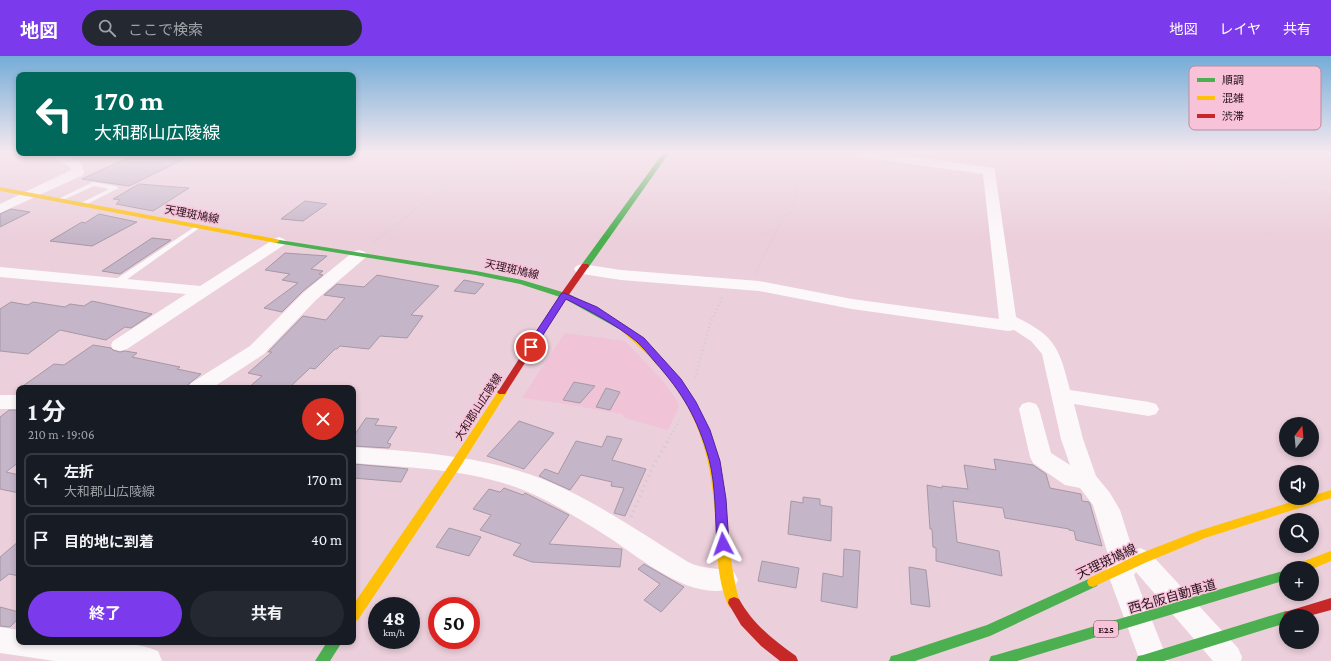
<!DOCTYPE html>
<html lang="ja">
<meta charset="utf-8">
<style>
:root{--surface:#171b24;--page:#242831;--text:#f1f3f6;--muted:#9ea1a6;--line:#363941;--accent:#7c3aed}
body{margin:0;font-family:"Crimson Pro","Noto Sans JP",serif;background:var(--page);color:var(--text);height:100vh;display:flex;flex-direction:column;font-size:15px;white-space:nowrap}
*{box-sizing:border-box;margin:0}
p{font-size:13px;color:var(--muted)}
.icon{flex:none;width:22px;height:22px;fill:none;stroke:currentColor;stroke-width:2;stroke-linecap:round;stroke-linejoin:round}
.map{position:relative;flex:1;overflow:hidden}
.details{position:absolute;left:16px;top:329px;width:340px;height:260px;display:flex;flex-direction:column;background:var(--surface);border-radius:8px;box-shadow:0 2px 6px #0003}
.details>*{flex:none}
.top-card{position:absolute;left:16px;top:16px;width:340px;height:84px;border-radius:8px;box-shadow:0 2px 6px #0003;background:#00695c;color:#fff;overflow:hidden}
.needle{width:26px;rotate:16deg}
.controls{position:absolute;left:1279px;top:361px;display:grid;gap:8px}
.controls a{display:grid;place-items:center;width:40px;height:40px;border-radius:50%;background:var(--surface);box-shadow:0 2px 6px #0003;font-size:20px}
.speed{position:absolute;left:368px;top:541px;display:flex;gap:8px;font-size:20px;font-weight:700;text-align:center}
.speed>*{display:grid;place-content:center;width:52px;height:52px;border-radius:50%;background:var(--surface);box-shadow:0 2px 6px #0003;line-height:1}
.speed small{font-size:10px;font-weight:400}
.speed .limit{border:6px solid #d22;background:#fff;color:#111}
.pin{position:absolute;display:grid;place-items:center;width:34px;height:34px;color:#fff;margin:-17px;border:2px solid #fff;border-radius:50%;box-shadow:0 1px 4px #0007}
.me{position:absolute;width:44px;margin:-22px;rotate:356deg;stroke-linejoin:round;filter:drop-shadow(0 0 3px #0008)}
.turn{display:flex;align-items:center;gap:14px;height:84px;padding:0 12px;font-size:18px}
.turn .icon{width:52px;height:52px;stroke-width:2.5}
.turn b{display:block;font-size:28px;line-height:34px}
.round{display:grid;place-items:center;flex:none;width:42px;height:42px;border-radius:21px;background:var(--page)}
.head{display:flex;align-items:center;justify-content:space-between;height:68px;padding:0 12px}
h1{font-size:24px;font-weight:700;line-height:30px}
.primary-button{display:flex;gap:8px;margin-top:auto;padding:8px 12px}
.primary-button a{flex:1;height:46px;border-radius:24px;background:var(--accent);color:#fff;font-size:16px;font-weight:700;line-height:46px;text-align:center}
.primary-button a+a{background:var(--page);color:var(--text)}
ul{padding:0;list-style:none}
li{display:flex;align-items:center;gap:12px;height:54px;margin:0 8px 6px;padding:0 4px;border:2px solid var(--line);border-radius:8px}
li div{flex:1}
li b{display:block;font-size:15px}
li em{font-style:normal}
header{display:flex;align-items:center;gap:24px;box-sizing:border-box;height:56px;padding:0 20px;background:var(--accent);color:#fff}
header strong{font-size:19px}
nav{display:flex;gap:22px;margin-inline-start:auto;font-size:14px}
.search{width:280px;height:36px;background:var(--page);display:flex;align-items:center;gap:10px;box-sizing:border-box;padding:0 14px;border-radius:22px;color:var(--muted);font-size:15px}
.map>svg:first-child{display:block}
.built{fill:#f1c3d7}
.building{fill:#c4b5c8;stroke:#a698a5}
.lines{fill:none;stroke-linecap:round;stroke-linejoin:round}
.path-far2{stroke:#d4cccf;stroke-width:2;stroke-dasharray:0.5 2;stroke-linecap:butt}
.path-far1{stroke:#d4cccf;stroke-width:2.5;stroke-dasharray:1 3;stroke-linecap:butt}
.path{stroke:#d4cccf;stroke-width:3.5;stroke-dasharray:1.5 4;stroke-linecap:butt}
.lane{fill:#fcf8fa;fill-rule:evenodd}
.street{fill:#fcf8fa;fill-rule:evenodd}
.fast{fill:#4caf50;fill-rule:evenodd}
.slow{fill:#ffc107;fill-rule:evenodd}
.jam{fill:#c62828;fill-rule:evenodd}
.route{fill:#7c3aed;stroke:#51269a}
.labels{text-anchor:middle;stroke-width:3;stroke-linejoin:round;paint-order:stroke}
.shield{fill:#f8c2d9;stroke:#644753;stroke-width:1}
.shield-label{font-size:10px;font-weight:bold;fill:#24121a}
.street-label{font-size:11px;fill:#24121a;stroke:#f8c2d9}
.near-street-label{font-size:13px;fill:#24121a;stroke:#f8c2d9}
.key{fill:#f8c2d9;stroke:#b88da0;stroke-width:1}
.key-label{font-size:11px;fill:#24121a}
</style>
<header>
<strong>地図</strong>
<div class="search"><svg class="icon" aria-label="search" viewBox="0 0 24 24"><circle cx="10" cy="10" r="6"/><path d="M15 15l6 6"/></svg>ここで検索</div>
<nav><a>地図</a><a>レイヤ</a><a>共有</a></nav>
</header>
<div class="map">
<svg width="1331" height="605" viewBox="0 0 1331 605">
<rect width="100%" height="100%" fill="#ebcfdb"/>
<path class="built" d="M565,277L625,285L662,324L677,345L679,350L668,374L625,362L622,358L560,347L522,342Z"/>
<path class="building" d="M138,97L184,103L129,130L82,123Z
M139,128L189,132L153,155L116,148L120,144L113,143Z
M305,145L327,148L303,165L281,163Z
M11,153L30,156L0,171V158Z
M99,158L137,166L92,190L50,185L82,166L85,167Z
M152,182L171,184L120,218L102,215Z
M285,197L327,200L311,213L323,215L319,218L323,219L303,235L282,256L264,252L298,227L282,224L290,218L265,214Z
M377,219L439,230L411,259L423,260L407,282L380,280L369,293L340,290L337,293H335L315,313L310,312L289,332H248L262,320L248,317L272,296H268L303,260L326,264L345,242L324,239L337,228L364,231Z
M464,224L484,228L475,238L454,235Z
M92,245L152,258L131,272L125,271L106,284L60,274L28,298L0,295V253L11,246L28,249L33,246L65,251L70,248L84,250Z
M93,289L111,292L113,294L120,296L125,295L137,297L132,301L180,311L177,313L201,318L184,332H20L54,308L64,309Z
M574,326L595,330L580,347L563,344Z
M606,332L620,336L610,354L596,351Z
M9,354H19V406L6,416L19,419V437L0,433V361Z
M366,362L379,363L375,369L397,371L387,387L391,388L389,392L353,390V381Z
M519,365L554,377L524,413L487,400Z
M607,380L622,383L612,404L646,413L625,460L614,457L624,432L611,430L612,426L581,419L570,434L539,420L545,413L558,418L576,385L602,391Z
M994,403L1033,409L1046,418L1050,432L1081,438L1082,445L1089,446L1090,448L1102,490L1076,484L1074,475L1069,474V473L1005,462L1003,452L953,445L957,486L999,495L1002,520L936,505V492L933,491L932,473H930L927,429L942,432V430L968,433L964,409L996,414Z
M353,408L399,412L408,413L401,426L353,422Z
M504,432L523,439L525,437L569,459L549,488L622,493L620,511L532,506L513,499L521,488L480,474L491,459L473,453L489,433L500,436Z
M803,441L820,443V449L832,451L831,485L788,478L791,445L803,447Z
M449,472L481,481L469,500L436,491Z
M19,485V520L9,518L0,525V501Z
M844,493L860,495L857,552L821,545L823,517L843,521Z
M762,505L799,512L796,532L758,525Z
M644,508L684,531L661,556L644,544L660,528L638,513Z
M909,511L926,514L930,551L911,548Z
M0,551L19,556V562L10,571L0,570Z"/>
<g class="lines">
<path class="path-far2" d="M987,97L988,105
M1163,97L1176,112L1301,129L1331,128
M469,113H523L631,122
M373,187L487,97
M755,218L783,161L792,155L801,112L809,97"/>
<path class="path-far1" d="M695,322L710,268L723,240
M667,386L680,364"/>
<path class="path" d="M631,461L652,412L668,385"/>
<path class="lane" d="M93,126L116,130L119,132L83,150L80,148L81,147L109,133L94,130L63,144L58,143Z
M196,170L198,171V173L119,229H113L112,227L113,225Z"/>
<path class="street" d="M48,97H64L81,107L84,116L83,119L0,157V148L71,114V112Z
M854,97H890L994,112L995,115L1016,261C1057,281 1059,293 1070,334L1149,346L1156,348L1159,353L1156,358L1149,360L1074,348L1083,383L1096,420L1110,437L1120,454L1133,495L1140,492L1149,496L1238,592L1242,601L1241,605H1213L1136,516L1134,519L1168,605H1140L1106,513L1110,505L1093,449L1080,432L1065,429L1033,407L1030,401L1019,353L1022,348L1029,346L1036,348L1039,353L1051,397L1070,409L1061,383L1042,298L1031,285L1014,274L1008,275L852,253L759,235L621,224L582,218L576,216L574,213L576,210L582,208L621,214L759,225L852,243L999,263L983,118L860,101Z
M279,181L284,183L287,186L284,189L127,293L120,295L113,293L111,289L113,285L186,238L0,221V211L200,230L274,183Z
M359,194L365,196L367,199L365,202L316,244L264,298L212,332H188L191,327L250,290L304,236L353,196Z
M0,339H19V353H0Z
M353,391C420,396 489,400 552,427C600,448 644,479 688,506C703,514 719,511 734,516L738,524L734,532C690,547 640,501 605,479C583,465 560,451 537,440C480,413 414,412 353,407Z
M0,571L19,574V586C61,586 119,580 158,595L162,605H55L0,597Z"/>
<path class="fast" d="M663,97H669L588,212H582V208Z
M273,183L476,215L522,224L569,238L607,258L626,271L625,273H619L563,242L520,228L476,219L276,187L272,185Z
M1286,514V524L1017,605H989L991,600L996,599Z
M1093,521L1097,522L1099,526L1097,530L990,580L915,605H889L891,600L896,599L987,569Z
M1286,555L1291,557L1292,560H1286V567L1164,605H1136L1138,600L1143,599Z
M327,586H342L330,605H315Z"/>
<path class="slow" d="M0,131L276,183L280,185L276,187L0,135Z
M622,268L625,269C686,319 717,366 726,445C729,480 730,513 740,547L739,551L734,553L729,551C716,523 717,488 715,458C710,374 683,326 619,273L618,271L619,269Z
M502,333L507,336L460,411L358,564L353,566V549L452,405L499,334Z
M1331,434V442L1205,482L1147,506L1093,531L1089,530L1087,526L1089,522L1139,498L1198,475L1304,442H1312V440Z
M1331,495V505L1312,513L1294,512L1296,508Z"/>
<path class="jam" d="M582,208H588L589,210L568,240L505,338H499L497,336L499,334L560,239Z
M734,541L739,543C753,568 773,584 796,600L798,605H780L761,590L741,569L728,547L729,543Z
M1331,542V554L1309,560H1286V564L1283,560L1285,556Z"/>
</g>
<linearGradient id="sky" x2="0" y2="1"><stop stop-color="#75acd7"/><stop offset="0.53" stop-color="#f6e9ef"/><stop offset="1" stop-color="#f6e9ef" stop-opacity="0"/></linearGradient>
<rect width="1331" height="182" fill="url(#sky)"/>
<path class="route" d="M564,237L597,251L644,282L681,323L696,346L710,374L720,405L726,443L729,488L727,492L723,493L719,492L717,488C715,461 716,430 709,403C698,363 682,336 655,306C649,299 643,291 636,285C615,268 590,255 566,243L534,293H528L526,291L561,238Z"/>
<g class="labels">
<rect class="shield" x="1094" y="565" width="24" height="16" rx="3"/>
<g class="shield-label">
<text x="1106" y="577">E25</text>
</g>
<g class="street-label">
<text transform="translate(192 158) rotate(11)" y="4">天理斑鳩線</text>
<text transform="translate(512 213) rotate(13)" y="4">天理斑鳩線</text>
<text transform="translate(478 351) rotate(-57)" y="4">大和郡山広陵線</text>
</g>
<g class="near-street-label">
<text transform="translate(1106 505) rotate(-25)" y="5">天理斑鳩線</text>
<text transform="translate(1172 540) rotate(-16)" y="5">西名阪自動車道</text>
</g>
</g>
<rect x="1189" y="10" width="132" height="64" rx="6" class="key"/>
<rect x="1197" y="22" width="18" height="4" fill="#4caf50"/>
<rect x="1197" y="40" width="18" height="4" fill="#ffc107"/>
<rect x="1197" y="58" width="18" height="4" fill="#c62828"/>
<g class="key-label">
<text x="1222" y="28">順調</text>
<text x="1222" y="46">混雑</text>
<text x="1222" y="64">渋滞</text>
</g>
</svg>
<div class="controls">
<a><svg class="needle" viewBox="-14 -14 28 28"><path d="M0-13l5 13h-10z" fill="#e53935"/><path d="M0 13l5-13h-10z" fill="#9ea1a6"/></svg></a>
<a><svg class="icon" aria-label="sound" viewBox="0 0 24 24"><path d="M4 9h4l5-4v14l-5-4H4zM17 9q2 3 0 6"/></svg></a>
<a><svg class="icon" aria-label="search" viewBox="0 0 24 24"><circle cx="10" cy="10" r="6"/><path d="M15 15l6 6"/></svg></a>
<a>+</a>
<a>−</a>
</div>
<div class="speed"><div>48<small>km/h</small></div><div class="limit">50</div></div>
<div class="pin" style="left:531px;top:291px;background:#d93025"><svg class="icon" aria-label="arrive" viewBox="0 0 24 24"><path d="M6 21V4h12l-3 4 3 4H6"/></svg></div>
<svg class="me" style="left:723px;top:488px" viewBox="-20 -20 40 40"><path d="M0-17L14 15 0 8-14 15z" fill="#7c3aed" stroke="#fff" stroke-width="4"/></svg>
<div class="top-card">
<div class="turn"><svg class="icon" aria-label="left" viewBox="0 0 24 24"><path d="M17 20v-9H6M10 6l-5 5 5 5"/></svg><div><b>170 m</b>大和郡山広陵線</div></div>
</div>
<section class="details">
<div class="head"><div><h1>1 分</h1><p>210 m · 19:06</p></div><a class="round" style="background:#d93025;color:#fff"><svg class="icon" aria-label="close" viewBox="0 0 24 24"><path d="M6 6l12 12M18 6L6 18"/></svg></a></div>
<ul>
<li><svg class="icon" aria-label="left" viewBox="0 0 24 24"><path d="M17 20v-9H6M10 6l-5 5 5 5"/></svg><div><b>左折</b><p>大和郡山広陵線</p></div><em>170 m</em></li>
<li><svg class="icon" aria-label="arrive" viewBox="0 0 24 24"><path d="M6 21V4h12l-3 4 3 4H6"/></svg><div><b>目的地に到着</b></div><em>40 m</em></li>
</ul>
<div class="primary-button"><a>終了</a><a>共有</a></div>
</section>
</div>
